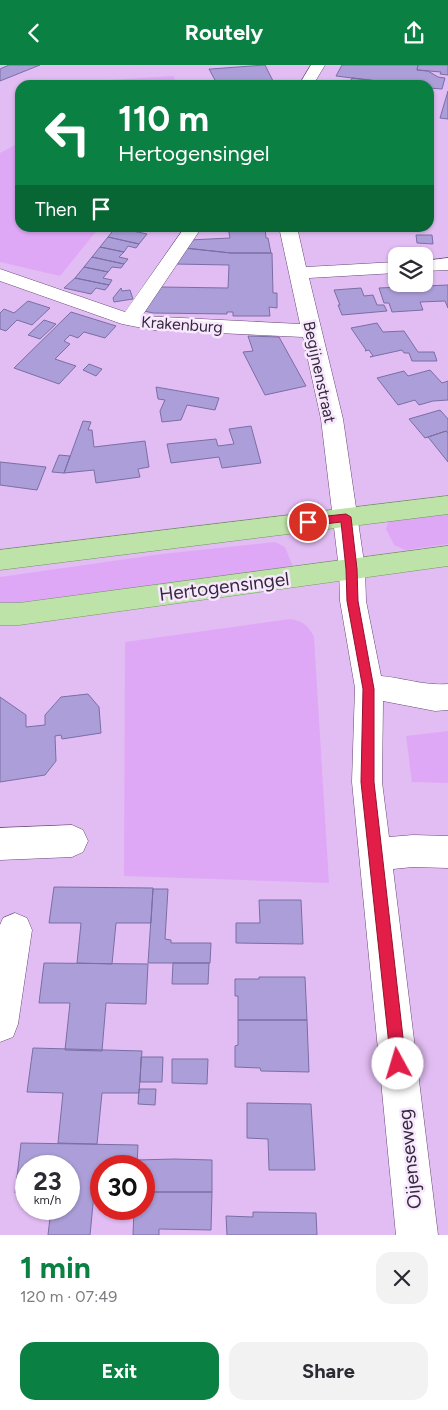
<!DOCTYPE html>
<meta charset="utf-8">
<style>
:root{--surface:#fff;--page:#f2f2f3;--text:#2b2b33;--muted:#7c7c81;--accent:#0b8043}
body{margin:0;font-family:Figtree,sans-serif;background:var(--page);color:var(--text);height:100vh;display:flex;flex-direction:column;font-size:19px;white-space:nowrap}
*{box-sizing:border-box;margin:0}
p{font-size:16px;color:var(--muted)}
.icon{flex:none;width:28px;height:28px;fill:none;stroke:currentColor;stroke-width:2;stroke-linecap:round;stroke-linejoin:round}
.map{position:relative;height:1170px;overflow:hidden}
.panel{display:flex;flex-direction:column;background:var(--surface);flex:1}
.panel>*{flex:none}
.hud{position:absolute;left:15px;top:15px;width:419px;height:152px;border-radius:15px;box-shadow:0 1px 4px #0004;background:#0b8043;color:#fff;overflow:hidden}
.controls{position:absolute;left:388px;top:182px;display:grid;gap:10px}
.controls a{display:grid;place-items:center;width:45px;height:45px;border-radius:10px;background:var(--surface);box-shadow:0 1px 4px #0004;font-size:25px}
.speed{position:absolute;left:15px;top:1090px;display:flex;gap:10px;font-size:25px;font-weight:700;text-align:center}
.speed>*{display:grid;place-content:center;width:65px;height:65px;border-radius:50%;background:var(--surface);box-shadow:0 1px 4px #0004;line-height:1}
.speed small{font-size:12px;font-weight:400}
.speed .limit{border:8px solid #d22;background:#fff;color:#111}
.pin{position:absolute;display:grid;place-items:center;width:42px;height:42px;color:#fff;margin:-21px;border:2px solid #fff;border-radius:50%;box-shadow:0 1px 5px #0007}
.me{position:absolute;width:55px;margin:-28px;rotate:354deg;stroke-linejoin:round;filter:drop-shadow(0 0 4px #0008)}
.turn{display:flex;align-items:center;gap:18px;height:105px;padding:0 20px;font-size:22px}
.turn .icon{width:65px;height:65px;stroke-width:2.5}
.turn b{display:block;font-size:35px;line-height:42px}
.then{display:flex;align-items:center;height:48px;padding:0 20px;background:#0003;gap:10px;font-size:19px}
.round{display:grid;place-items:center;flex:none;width:52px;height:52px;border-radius:15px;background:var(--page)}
.head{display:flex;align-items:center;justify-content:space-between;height:85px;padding:0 20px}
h1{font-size:30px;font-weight:700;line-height:38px;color:var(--accent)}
.button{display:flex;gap:10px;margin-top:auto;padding:10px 20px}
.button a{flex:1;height:58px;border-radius:15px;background:var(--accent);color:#fff;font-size:20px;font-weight:700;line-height:58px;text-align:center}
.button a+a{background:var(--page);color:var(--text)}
header{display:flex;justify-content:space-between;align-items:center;height:65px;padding:0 20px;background:var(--accent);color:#fff;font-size:22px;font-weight:700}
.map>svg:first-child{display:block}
.green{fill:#dfa8f7}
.building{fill:#ac9ed8;stroke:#7b6ea4}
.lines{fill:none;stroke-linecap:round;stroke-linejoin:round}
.minor-casing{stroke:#694877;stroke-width:1}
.major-casing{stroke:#72955d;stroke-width:1}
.minor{fill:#fff;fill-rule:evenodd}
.major{fill:#bee3a8;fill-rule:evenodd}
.route{fill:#e11d48;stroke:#92132f}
.labels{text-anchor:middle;stroke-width:5;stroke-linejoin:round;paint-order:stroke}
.far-street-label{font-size:16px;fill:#36283d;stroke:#f7e8fe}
.street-label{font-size:19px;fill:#36283d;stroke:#f7e8fe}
</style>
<header><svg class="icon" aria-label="back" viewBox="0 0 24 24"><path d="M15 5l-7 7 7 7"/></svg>Routely<svg class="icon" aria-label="share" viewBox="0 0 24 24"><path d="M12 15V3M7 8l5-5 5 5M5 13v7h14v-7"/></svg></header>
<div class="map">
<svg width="448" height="1170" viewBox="0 0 448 1170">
<rect width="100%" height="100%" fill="#e2bdf3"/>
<path class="green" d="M174,11L176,20H101L110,15Z
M17,79L20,80V162L99,163L60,211L0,197V88Z
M448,447V479L405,485L394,480L386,464L389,454Z
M275,477L285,482L294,504L0,542V512L162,489Z
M290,554C303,556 308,560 314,572L329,818L124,811L125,577Z
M448,666V718L412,717L406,671Z"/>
<path class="building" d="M9,0H40L0,16V4Z
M265,0L275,20L212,19V16L215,15L209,4H211Z
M342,0H418L417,5L428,6L438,12L445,13L442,24L429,23V20H411L336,11Z
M418,0H448V10L440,9L441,7L417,5Z
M352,13L411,20H348Z
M448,26V54L440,53Z
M115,162H142L138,167Z
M228,162H265L266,173H268L271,188H231L184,183L189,175L230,173Z
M115,163L138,167L147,169L139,179L108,172Z
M416,170H432L433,179L417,178Z
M108,172L139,179L136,183L128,181L124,187L100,182Z
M100,182L124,187L119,192L128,194L124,199L92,192Z
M185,183L231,188H272L273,228H277V243L269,242L270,251H233V247H227V249L153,248L144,246L161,222L228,223L229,200L175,199Z
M92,192L124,199L121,203L112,202L108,207L84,202Z
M84,202L108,207L103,213L112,215L109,220L75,213Z
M75,213L109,220L105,225L96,223L91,229L64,223Z
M448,220V243L445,236L420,237L423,245L392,247L389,238H384L379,223Z
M121,223L122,226L130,225L133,234L114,237L113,233Z
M361,223L364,231L373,230L377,240H384L387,246L342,250L338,240H340L334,225Z
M28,236L50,243L32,260L17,255L6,266L0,264V248L4,244L14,248Z
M71,247L116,261L105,273L84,267L78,273L70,270L64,276L70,279L55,294L76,301L59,319L14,303Z
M44,255L56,259L40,274L28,270Z
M377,258L383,267L404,266L418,287H434L437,296H412L409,288H404L402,285L370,292L373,291L369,285L365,286L366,285L351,263Z
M248,271L279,272L306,321L265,330L243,287L253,286Z
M89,299L102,304L96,311L83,305Z
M430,305L442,318L448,316V335L433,336L419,340L415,335L398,340L377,313L404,306L408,311Z
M156,322L219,333L215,345L187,340L181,355L162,357L160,346L165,335L158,334Z
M440,345L448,354V368L446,366L425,373L409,354Z
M83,356L91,357L88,365H92L94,382L145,376L149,402L138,404L140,412L96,418L94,405L64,408Z
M251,361L261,398L222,403L219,392L171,398L167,379L216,374L218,381L234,379L229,364Z
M446,366L448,368V397L428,372Z
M59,390L70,391L64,408L52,407Z
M0,397L46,402L37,425L0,420Z
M88,629L99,642L101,668L62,674L61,670L55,671L56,696L45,710L0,717V632L26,650V662L45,660V650L61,632Z
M54,822L153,823L151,858H116L112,899L77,898L81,858H49Z
M153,824H168L165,874L171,875V878H211L210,898H148Z
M259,835H301L303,879L236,878V858H260Z
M44,898L148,899L146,939L106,938L102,986L65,985L70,938H39Z
M173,898H209L208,919H172Z
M259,912H305L307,955H238V931H235V914H259Z
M238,955H307L309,1007L261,1006L260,1003L235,1002V981L238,980Z
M33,983L142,986L139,1028H102L97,1079L58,1078L63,1028L27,1027Z
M141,992H163L162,1017H140Z
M172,994H208L207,1019L172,1018Z
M139,1024H156L155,1040L138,1039Z
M247,1038L311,1039L315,1105H269L268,1074L247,1073Z
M21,1078L138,1080L137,1101H101V1129H94L90,1170H48L51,1144H69V1101H26V1128H15Z
M174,1094L212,1095V1127H144V1101H137V1095Z
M144,1127H212L211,1165L159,1164V1170H133L134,1144H144Z
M253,1147L316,1148L317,1170H227L226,1151L253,1152Z"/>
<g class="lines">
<g class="minor-casing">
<path id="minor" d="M311,0H325L313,20H299Z
M185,162H202L142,251L300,259L279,162H297L306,202L396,197V208L309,213L343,354L365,504L366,536L381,611C404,613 425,621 448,619V645L435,646L383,636L382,717L389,772L413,770L448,771V803L413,802L393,804L438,1170H396L352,717L355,623L340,536L339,504L321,354L303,272L153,265L122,259L0,216V204L125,247Z
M448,193V205L424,206V196Z
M72,760L83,765L88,776L83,787L72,792L0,795V763Z
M15,848L27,853L32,865L18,959L13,972L0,977V860L3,853Z"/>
</g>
<g class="major-casing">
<path id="major" d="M448,431V449L0,505V485Z
M448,481V501L19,560H0V538H19Z"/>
</g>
<use href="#minor" class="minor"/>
<use href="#major" class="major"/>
</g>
<path class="route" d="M346,449L351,452L357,504L358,536L374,624V717L406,999L404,1004L398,1007L393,1004L391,999L361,717L363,624L347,536L346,504L341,457L308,461L303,457L308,453Z"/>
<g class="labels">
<g class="far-street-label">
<text transform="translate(182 259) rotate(4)" y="6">Krakenburg</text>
<text transform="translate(320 307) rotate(78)" y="6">Begijnenstraat</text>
</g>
<g class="street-label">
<text transform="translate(224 521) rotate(-7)" y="7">Hertogensingel</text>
<text transform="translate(409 1094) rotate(-96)" y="7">Oijenseweg</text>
</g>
</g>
</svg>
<div class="controls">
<a><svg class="icon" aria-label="layers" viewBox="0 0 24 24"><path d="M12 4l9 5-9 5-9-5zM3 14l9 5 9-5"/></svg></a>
</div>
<div class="speed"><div>23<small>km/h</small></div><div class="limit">30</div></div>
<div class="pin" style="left:308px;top:457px;background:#d93025"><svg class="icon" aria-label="arrive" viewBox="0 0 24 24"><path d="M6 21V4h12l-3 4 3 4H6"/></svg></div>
<svg class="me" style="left:398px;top:999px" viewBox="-20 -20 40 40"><circle r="19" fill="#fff"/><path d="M0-13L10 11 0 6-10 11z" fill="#e11d48"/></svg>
<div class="hud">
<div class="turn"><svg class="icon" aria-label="left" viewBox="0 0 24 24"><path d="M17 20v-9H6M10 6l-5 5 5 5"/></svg><div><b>110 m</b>Hertogensingel</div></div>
<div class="then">Then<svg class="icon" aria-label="arrive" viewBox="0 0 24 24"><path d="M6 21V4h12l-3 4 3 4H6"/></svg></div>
</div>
</div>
<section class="panel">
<div class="head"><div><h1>1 min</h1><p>120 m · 07:49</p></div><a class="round"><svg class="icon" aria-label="close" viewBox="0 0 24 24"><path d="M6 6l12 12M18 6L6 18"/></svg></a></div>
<div class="button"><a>Exit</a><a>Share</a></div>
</section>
